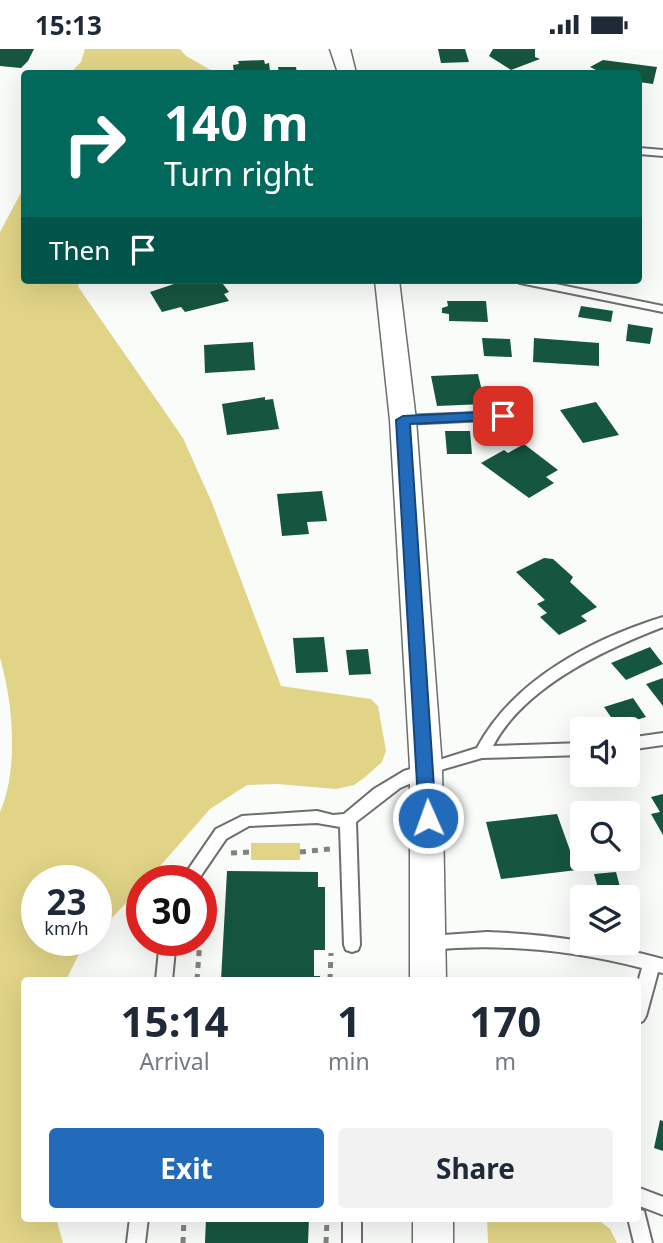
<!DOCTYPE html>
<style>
:root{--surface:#fff;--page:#f2f2f3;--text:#1f2937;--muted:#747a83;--accent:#226bbb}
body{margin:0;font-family:"Noto Sans",sans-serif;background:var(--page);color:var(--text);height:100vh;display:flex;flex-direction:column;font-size:26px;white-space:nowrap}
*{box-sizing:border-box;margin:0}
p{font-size:23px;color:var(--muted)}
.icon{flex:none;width:38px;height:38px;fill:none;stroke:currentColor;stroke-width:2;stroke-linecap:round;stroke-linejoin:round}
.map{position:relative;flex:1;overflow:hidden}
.drawer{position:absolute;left:21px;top:928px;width:620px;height:245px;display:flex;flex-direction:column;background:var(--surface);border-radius:7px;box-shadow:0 7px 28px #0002}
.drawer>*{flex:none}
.hud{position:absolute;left:21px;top:21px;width:621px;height:214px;border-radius:7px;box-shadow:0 7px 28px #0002;background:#00695c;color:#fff;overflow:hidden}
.tools{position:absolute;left:570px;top:668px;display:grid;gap:14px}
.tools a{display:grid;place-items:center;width:70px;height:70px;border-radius:7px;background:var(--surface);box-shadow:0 7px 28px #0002;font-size:35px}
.speed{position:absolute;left:21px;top:816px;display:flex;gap:14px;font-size:35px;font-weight:700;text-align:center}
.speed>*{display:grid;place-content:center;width:91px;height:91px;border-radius:50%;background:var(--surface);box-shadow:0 7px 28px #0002;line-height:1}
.speed small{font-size:18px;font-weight:400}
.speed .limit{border:10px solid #d22;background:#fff;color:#111}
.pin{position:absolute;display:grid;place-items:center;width:60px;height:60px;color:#fff;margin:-30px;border-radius:14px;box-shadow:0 4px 10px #0006}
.me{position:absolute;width:77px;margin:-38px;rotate:358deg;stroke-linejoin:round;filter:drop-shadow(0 0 5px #0008)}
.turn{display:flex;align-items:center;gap:24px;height:147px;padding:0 28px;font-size:32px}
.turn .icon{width:91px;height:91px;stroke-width:2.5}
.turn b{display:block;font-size:49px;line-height:60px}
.then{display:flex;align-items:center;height:66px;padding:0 28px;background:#0003;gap:14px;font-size:26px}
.eta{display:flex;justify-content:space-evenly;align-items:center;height:119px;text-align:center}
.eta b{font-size:42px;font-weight:700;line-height:49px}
.cta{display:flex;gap:14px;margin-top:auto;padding:14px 28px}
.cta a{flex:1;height:80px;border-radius:7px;background:var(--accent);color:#fff;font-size:28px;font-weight:700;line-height:80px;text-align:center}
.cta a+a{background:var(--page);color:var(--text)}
.status{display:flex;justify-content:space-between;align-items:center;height:49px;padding:0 35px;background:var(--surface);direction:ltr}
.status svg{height:19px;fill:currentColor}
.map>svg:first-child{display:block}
.green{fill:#e1d487}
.building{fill:#16553f}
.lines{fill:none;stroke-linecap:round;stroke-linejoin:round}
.service-casing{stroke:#6c6f6c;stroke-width:4}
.minor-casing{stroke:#6c6f6c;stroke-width:3}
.path{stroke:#818381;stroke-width:5;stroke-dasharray:6 6;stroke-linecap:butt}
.service{fill:#fff;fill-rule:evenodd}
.minor{fill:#fff;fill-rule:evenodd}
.route{fill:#226bbb;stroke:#16467a;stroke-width:2}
</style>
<div class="status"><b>15:13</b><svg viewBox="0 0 49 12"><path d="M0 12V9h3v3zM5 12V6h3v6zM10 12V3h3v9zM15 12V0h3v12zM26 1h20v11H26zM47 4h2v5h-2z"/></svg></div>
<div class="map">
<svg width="663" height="1194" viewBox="0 0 663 1194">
<rect width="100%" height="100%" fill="#f9fcf9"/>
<path class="green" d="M85,0H180L186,7L216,24H70L81,13Z
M24,138V231H77L79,239L183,389L212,454L281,637L371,650L378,657L386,702L382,713L364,729L354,736L336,740L277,735L247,736L210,760L148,831H142V837L96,886V831H37V891H92L79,905L66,931H24V1169H56L63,1194H0V763C19,720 13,653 0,609V183Z
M251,794H300V811H251Z
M487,1169H596L610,1180L617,1194H488Z"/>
<path class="building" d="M0,0H34L28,12L21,19L0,17Z
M438,0H465L469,13L441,14Z
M493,0H535V8L540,10L511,21L489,7Z
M264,11L265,15L269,14L270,22H266V24H234L233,16L239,15L238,12Z
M603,11L657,18L653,35L639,33V24H602L590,18Z
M278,18H296L297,24H279Z
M186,231H220L229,243L224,245L229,252L185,263L181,258L162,263L150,243Z
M447,252H486L488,273L449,272V265L442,264V259L448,257Z
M581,257L613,262L611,273L578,268Z
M628,275L653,279L650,295L626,292Z
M482,289L510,290L512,308L484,307Z
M534,289L599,294V317L533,313Z
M253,293L255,321L205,324L204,296Z
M478,325L485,355L437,357L431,327Z
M265,348V351L273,350L279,380L227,386L222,355Z
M596,353L619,386L583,394L560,361Z
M445,382H470L472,405H447Z
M524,395L558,421L546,428L554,434L529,449L481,414L504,401L508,404Z
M322,442L327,472L307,473L309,485L282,487L277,445Z
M544,509L553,510L573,528L570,533L597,558L581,567L587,572L559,586L540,568L547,564L537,555L545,551L516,523Z
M324,588L328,623L296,624L293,589Z
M650,598L663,615L626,631L611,614Z
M368,600L371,625L349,626L346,601Z
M663,629V657L646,635Z
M633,649L646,668L617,677L604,658Z
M663,745V786L651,765L660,763L651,748Z
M557,765L577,821L501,830L486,773Z
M227,822L318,823V838H325V901H314V927H320V931H221Z
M616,823L623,849H601L594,825Z
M660,1071L663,1072V1102L654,1099Z
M206,1169H309L308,1194H205Z"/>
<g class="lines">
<g class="service-casing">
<path id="service" d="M639,99L663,101V107L639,105Z
M515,231H536L663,257V263L520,234Z
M503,363L507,364L509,367L507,370L403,375L397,371L403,367Z
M663,568V578C603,601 524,638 493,697L583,694V706L482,709L444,720L400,739L356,773L360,896L358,901L352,903L346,901L344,896L340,778L317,774L249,777L226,790L198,831H181L216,780L242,767L317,762L333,766L344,765L374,740L404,722L477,699C513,631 592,590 663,568Z
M663,684V696L628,701V689Z
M487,883C550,885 603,894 663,910V924L658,923L646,967L643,972L637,975V937L642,919C572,901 501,894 429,901L423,899L421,894L423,889L429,887Z
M160,891H176L172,931H156Z
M637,1138L663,1148V1166L637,1156Z
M637,1160L644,1162L652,1194H634L628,1169H637Z
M130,1169H148L145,1194H127Z
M343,1169H361V1194H343Z"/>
</g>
<g class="minor-casing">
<path id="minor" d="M330,0H350L356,24H338Z
M375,231H399L416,371L442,718L446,931H410V718L390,371Z
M413,1169H453V1194H413Z"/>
</g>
<path class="path" d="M300,803L330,800
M231,804L251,803
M201,860L202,841
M197,931L200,891
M330,931L331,904
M183,1194L184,1169
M326,1194L327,1170"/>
<use href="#service" class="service"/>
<use href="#minor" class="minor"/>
</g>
<path class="route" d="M503,362L510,367L508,370L410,375L436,769L434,774L428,776L421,774L419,769L396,371L403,367Z"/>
</svg>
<div class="tools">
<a><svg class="icon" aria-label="sound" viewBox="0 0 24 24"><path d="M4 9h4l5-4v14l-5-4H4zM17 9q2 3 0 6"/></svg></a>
<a><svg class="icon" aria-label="search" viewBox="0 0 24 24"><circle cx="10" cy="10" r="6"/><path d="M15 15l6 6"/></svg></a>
<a><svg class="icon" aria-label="layers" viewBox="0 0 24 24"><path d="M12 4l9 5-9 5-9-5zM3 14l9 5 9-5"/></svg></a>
</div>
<div class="speed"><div>23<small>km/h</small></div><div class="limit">30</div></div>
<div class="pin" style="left:503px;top:367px;background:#d93025"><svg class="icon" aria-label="arrive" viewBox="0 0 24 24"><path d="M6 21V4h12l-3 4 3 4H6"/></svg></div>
<svg class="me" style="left:428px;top:769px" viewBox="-20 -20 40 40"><circle r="17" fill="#226bbb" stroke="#fff" stroke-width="3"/><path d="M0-11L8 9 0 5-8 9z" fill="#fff"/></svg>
<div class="hud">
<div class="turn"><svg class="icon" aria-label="right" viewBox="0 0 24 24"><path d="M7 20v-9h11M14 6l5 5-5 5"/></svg><div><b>140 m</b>Turn right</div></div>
<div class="then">Then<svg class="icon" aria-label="arrive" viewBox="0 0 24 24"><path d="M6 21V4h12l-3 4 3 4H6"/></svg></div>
</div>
<section class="drawer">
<div class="eta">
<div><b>15:14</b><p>Arrival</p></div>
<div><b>1</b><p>min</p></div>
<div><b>170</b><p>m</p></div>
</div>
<div class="cta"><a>Exit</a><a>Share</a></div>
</section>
</div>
